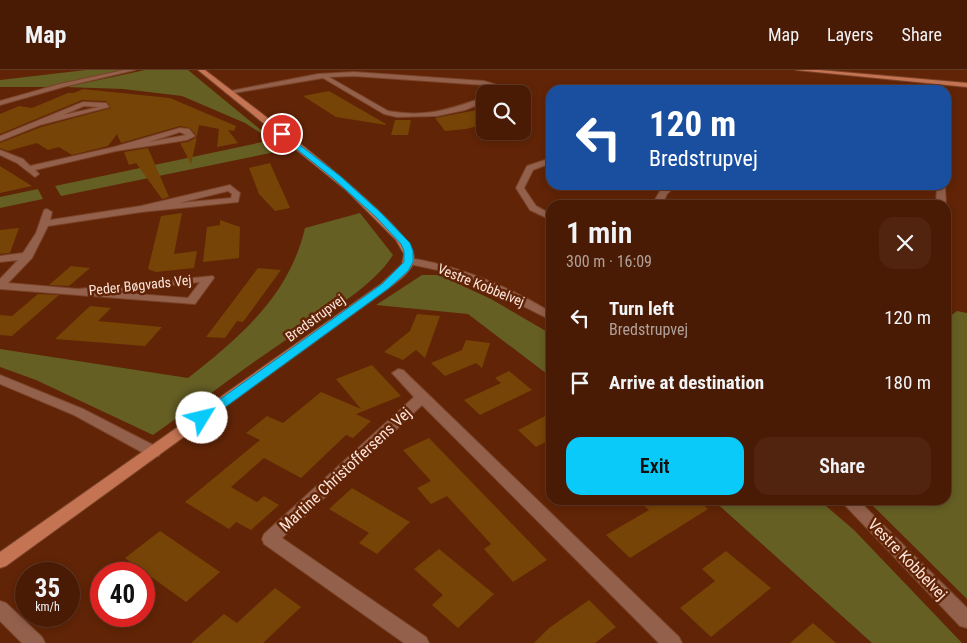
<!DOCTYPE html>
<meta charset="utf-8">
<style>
:root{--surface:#491b04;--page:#50240e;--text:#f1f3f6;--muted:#b1a19a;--line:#613926;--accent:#0acafa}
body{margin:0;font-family:"Roboto Condensed",sans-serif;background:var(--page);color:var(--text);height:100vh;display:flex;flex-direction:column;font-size:19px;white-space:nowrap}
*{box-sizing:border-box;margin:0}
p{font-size:16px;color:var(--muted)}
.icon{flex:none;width:28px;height:28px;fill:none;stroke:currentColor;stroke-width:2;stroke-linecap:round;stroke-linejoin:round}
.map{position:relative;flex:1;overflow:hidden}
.sheet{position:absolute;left:546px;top:130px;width:405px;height:305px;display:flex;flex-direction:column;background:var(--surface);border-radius:15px;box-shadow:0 2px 8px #0003,0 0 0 1px var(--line)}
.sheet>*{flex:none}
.banner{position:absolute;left:546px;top:15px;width:405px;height:105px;border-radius:15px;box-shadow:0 2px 8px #0003,0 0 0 1px var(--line);background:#1a4fa0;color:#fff;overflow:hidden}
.controls{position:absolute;left:476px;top:15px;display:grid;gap:10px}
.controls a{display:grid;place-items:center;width:55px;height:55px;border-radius:10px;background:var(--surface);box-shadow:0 2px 8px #0003,0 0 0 1px var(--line);font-size:25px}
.speed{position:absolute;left:15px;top:492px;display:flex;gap:10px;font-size:25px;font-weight:700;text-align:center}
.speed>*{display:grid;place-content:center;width:65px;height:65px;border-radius:50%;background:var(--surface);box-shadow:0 2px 8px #0003,0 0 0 1px var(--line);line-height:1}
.speed small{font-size:12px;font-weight:400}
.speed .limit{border:8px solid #d22;background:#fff;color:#111}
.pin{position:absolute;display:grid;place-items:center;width:42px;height:42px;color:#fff;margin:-21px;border:2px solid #fff;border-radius:50%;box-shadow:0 1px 5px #0007}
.me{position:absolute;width:55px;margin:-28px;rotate:54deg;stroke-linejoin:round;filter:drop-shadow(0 0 4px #0008)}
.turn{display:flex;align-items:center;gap:18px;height:105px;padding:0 20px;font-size:22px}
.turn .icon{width:65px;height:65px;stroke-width:2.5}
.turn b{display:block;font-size:35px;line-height:42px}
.round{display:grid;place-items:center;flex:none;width:52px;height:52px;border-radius:15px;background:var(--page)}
.summary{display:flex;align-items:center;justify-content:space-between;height:85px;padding:0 20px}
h1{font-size:30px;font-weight:600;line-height:38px}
.cta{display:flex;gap:10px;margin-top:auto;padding:10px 20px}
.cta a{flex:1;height:58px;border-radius:15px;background:var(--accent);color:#111;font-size:20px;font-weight:600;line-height:58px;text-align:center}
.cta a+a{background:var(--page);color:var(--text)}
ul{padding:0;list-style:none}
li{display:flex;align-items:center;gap:15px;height:65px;padding:0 20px}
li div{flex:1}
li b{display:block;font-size:19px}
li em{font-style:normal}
header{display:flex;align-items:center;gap:30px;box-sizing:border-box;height:70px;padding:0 25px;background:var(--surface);border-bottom:1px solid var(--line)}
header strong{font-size:24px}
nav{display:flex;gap:28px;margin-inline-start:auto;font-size:18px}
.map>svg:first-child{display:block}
.green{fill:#655f24}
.building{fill:#764406}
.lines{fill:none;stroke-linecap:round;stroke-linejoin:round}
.street-casing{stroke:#7a4328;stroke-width:2}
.secondary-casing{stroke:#7a4328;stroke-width:2}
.street{fill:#93604c;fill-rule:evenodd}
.secondary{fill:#c47453;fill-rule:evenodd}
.route{fill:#0acafa;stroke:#0683a2}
.labels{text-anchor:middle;stroke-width:5;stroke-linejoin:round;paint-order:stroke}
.street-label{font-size:14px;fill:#fde5dc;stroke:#612406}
.near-street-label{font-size:16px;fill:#fde5dc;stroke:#612406}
</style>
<header>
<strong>Map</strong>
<nav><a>Map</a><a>Layers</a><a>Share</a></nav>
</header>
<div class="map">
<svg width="967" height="573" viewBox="0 0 967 573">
<rect width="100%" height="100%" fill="#612406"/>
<path class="green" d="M86,0H125L47,17H0V10Z
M145,0H188L273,70L285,80L61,126L55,116L272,70L245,53L182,26L123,19L66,17Z
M38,119L43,129L0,138V127Z
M360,143L393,185C370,221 316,249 280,274C237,303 196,335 153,365L36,310L0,297V279L188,308C241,266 289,226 305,158Z
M422,205H439L491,229L551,264V307L468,244L376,235Z
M957,241L967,243V529L867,430H946V249Z
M713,430H819L854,460L962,573H872Z"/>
<path class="building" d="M83,19L170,28L236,56L234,61L228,60L238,73L217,77L219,59L199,55L197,66L190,58L180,56L121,73L117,64L108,76L72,85L59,77L48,80L37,73L8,81L0,78V73L41,57L111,38L106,31L82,30L0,64V44L19,36L32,38L68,23H74Z
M329,21L386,54V55L336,47L303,26Z
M477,40L485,44V54L466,59L445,61L435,48Z
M395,50H411L408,65H391Z
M197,67L191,94L180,73L188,72Z
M148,78L169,127L162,129L136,93L129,95L124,82Z
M270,93L290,138L275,141L259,124L249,98Z
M0,96L32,116L0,123Z
M182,143L174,184L197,181L194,198L156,202L148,199L161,146Z
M220,150L240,157L239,188L203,192L207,157L220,155Z
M19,158L10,183L0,184V160Z
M71,196L90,198L69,216L49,215Z
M258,198L281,200L243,252L237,251L225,268L206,267Z
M38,224L59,225L12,266L0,265V245L12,246Z
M90,236L111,238L98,251L162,257L145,276L55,269Z
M417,244L440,246L425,288L416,280L403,290L384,282L410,261Z
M466,270L490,273L482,298L476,293L445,306L431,293L462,280Z
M372,295L401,326L356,344L371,351L353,368L346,365L301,408L264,388L231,417L257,432L264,426L279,435L251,460L236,452L229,459L185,432L260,370L246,363L267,346L283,353L321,322L361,339L336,309Z
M509,301L532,320L480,345L464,330L501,313L495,308Z
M551,343V369L536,377L518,360Z
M429,368L487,428L547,490L513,512L484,479L491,474L447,426L431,434L417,418L431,411L403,380Z
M352,418L410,452L377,484L359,473L369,463L329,439Z
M638,430H698L708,439L630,488L606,465L649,440Z
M160,461L220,502L186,532L125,488Z
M439,479L494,524L458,558L432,535L443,525L414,499Z
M726,481L771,518L711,567L680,538L715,511L702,499Z
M275,518L301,537L263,573H191L224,544L237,553Z
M589,530L616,557L595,573H534L549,558Z
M813,553L836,573H790Z"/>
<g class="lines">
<g class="street-casing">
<path id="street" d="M124,0H135L63,17L0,35V31L60,14Z
M354,2L484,11L497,15L502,20L499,24H492L495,20L484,15L354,6L329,7L388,41C426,48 450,39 485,27V32L465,40L437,46L397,47L384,44L323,8L228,24L225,22L318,4Z
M83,32L106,33L109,37L40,55L0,71V66ZM84,36L99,37L63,45Z
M180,58L189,59L195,66L187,70L116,81L35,100L39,104L35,107L17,93L0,85V80L23,89L30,96L114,77ZM180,62L186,65L149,72Z
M551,88V93L533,100L524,118L536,136L551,144V150L530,140L516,118L527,96Z
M230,115L240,123L238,132L141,142L48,156L32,188L8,213L78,219L213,206L214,208L195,234L0,219V209L18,190L0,192V186L23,183L36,163L44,140L47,139L52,142L50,150L141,136ZM228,121L232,124L231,128L179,133ZM200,212L188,228L111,222Z
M667,115H676L667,124L662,135H652L660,121Z
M937,115H945L946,135H936Z
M409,188C460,196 507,216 551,242V250L479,214L442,201L405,193L404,191Z
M398,299L403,300L679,567L682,573H659L422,335L282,468L426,567L429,573H404L264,474L262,469L264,464L414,327L392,303Z
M0,305L83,339L159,378L161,382L159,386L154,387L149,386L74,345L0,314Z
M840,430H858L967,538V558L960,556Z
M0,531L6,533L42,567L45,573H22L0,551Z"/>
</g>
<g class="secondary-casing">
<path id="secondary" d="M198,0H205C238,26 413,154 414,187C415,200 398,211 389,218L6,496L0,498V482L381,214L402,194L404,184L396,170L347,121Z
M796,0H819L967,13V17Z"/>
</g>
<use href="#street" class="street"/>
<use href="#secondary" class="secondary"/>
</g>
<path class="route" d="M279,63H284L340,106L381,143L410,173L413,181V192L408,201L389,218L206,351L202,352L196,348L198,345L382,214L404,192V181L401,174L376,147L334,109L279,65Z"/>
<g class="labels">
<g class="street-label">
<text transform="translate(140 215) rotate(-6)" y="5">Peder Bøgvads Vej</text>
<text transform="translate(481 215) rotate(22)" y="5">Vestre Kobbelvej</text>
<text transform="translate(315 248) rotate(-36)" y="5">Bredstrupvej</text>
</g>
<g class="near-street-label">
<text transform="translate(345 399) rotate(-43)" y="6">Martine Christoffersens Vej</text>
<text transform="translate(908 489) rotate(46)" y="6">Vestre Kobbelvej</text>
</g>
</g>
</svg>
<div class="controls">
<a><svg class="icon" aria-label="search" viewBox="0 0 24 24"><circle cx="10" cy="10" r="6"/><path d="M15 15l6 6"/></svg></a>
</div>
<div class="speed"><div>35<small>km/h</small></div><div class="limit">40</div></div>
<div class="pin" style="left:282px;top:64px;background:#d93025"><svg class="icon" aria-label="arrive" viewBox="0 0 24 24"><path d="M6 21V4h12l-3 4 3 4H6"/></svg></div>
<svg class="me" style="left:202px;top:348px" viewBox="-20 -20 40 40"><circle r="19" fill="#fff"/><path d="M0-13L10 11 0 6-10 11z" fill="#0acafa"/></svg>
<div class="banner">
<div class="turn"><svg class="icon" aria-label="left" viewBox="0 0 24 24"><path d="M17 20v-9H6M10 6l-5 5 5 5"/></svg><div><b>120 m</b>Bredstrupvej</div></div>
</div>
<section class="sheet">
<div class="summary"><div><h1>1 min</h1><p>300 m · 16:09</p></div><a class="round"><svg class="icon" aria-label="close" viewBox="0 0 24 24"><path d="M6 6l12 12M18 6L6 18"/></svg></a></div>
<ul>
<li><svg class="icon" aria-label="left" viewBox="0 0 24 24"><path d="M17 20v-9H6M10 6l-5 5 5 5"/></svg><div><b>Turn left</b><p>Bredstrupvej</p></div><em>120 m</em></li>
<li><svg class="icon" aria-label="arrive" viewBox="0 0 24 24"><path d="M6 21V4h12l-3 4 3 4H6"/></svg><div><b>Arrive at destination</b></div><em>180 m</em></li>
</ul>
<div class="cta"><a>Exit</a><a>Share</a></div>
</section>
</div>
